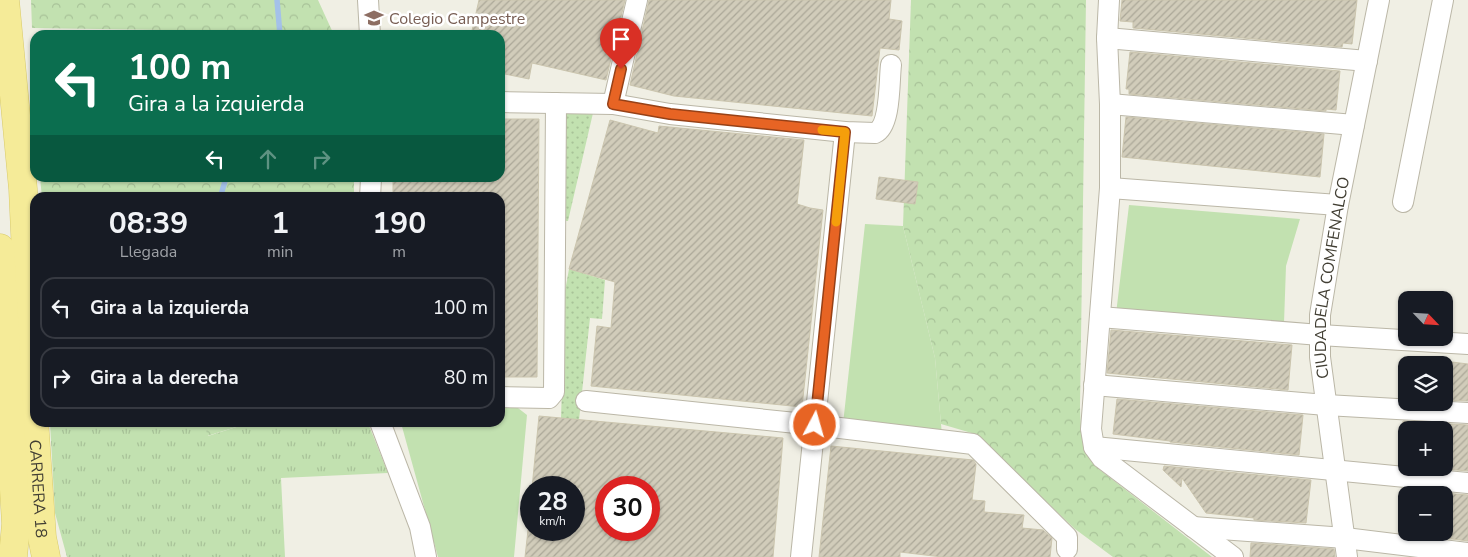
<!DOCTYPE html>
<html lang="es">
<meta charset="utf-8">
<style>
:root{--surface:#171b24;--page:#242831;--text:#f1f3f6;--muted:#9ea1a6;--line:#363941}
body{margin:0;font-family:"Nunito Sans",sans-serif;background:var(--page);color:var(--text);height:100vh;display:flex;flex-direction:column;font-size:19px;white-space:nowrap}
*{box-sizing:border-box;margin:0}
p{font-size:16px;color:var(--muted)}
.icon{flex:none;width:28px;height:28px;fill:none;stroke:currentColor;stroke-width:2;stroke-linecap:round;stroke-linejoin:round}
.map{position:relative;flex:1;overflow:hidden}
.panel{position:absolute;left:30px;top:192px;width:475px;height:235px;display:flex;flex-direction:column;background:var(--surface);border-radius:15px;box-shadow:0 1px 4px #0004}
.panel>*{flex:none}
.guide{position:absolute;left:30px;top:30px;width:475px;height:152px;border-radius:15px;box-shadow:0 1px 4px #0004;background:#0b6e4f;color:#fff;overflow:hidden}
.needle{width:32px;rotate:115deg}
.controls{position:absolute;left:1398px;top:291px;display:grid;gap:10px}
.controls a{display:grid;place-items:center;width:55px;height:55px;border-radius:10px;background:var(--surface);box-shadow:0 1px 4px #0004;font-size:25px}
.speed{position:absolute;left:520px;top:476px;display:flex;gap:10px;font-size:25px;font-weight:700;text-align:center}
.speed>*{display:grid;place-content:center;width:65px;height:65px;border-radius:50%;background:var(--surface);box-shadow:0 1px 4px #0004;line-height:1}
.speed small{font-size:12px;font-weight:400}
.speed .limit{border:8px solid #d22;background:#fff;color:#111}
.pin{position:absolute;display:grid;place-items:center;width:42px;height:42px;color:#fff;margin:-51px -21px;border-radius:50% 50% 50% 0;rotate:-45deg;box-shadow:0 0 5px #0007}
.pin .icon{rotate:45deg}
.me{position:absolute;width:55px;margin:-28px;rotate:6deg;stroke-linejoin:round;filter:drop-shadow(0 0 4px #0008)}
.turn{display:flex;align-items:center;gap:18px;height:105px;padding:0 15px;font-size:22px}
.turn .icon{width:65px;height:65px;stroke-width:2.5}
.turn b{display:block;font-size:35px;line-height:42px}
.lanes{display:flex;align-items:center;height:48px;padding:0 15px;background:#0003;justify-content:center;gap:25px;direction:ltr}
.lanes .off{opacity:.35}
.eta{display:flex;justify-content:space-evenly;align-items:center;height:85px;text-align:center}
.eta b{font-size:30px;font-weight:700;line-height:35px}
ul{padding:0;list-style:none}
li{display:flex;align-items:center;gap:15px;height:62px;margin:0 10px 8px;padding:0 5px;border:2px solid var(--line);border-radius:15px}
li div{flex:1}
li b{display:block;font-size:19px}
li em{font-style:normal}
.map>svg:first-child{display:block}
.grass{fill:url(#grass-tufts)}
.forest{fill:url(#forest-crowns)}
.park{fill:#c2e1b0}
.garden{fill:url(#garden-dots)}
.lines{fill:none;stroke-linecap:round;stroke-linejoin:round}
.stream{stroke:#a4c1e9;stroke-width:5.5}
.building{fill:url(#building-hatch);stroke:#cbc5ae;fill-rule:evenodd}
.street-casing{stroke:#bbb7a7;stroke-width:22}
.primary-casing{stroke:#d8ca6a;stroke-width:29}
.street{stroke:#fff;stroke-width:20}
.primary{stroke:#f5eb98;stroke-width:28}
.route-casing{stroke:#964117;stroke-width:12}
.route{stroke:#e76424;stroke-width:9}
.slow{stroke:#f59e0b;stroke-width:9}
.labels{text-anchor:middle;stroke-width:5;stroke-linejoin:round;paint-order:stroke}
.education-label{font-size:16px;fill:#785e54;stroke:#fff;text-anchor:start}
.street-label{font-size:16px;fill:#423f34;stroke:#fff}
</style>
<div class="map">
<svg width="1468" height="557" viewBox="0 0 1468 557">
<defs>
<pattern id="grass-tufts" width="24" height="20" patternUnits="userSpaceOnUse" patternTransform="scale(1.25)"><rect width="24" height="20" fill="#c2e1b0"/><path d="M3 7l-1-3M5 7V3M7 7l1-3M15 17l-1-3M17 17v-4M19 17l1-3" fill="none" stroke="#a8c298"/></pattern>
<pattern id="forest-crowns" width="20" height="18" patternUnits="userSpaceOnUse" patternTransform="scale(1.25)"><rect width="20" height="18" fill="#c2e1b0"/><path d="M2 6a3 3 0 1 1 6 0M12 15a3 3 0 1 1 6 0" fill="none" stroke="#a8c298"/></pattern>
<pattern id="garden-dots" width="8" height="8" patternUnits="userSpaceOnUse" patternTransform="scale(1.25)"><rect width="8" height="8" fill="#c2e1b0"/><path d="M2 2h.1M6 6h.1" fill="none" stroke="#a8c298" stroke-width="1.8" stroke-linecap="round"/></pattern>
<pattern id="building-hatch" width="6" height="6" patternUnits="userSpaceOnUse" patternTransform="scale(1.25)"><rect width="6" height="6" fill="#d1ccba"/><path d="M-1 1l2-2M0 6l6-6M5 7l2-2" fill="none" stroke="#aba798"/></pattern>
</defs>
<rect width="100%" height="100%" fill="#f0efe4"/>
<path class="grass" d="M50,423H205L208,436L249,423H368L388,473L281,478L285,557H67L55,513Z"/>
<path class="forest" d="M31,0H318L334,35H165V30L32,28Z
M911,0H1086L1080,407C1081,433 1081,445 1095,466L1212,557H1113L1075,529L975,434L941,424L935,358L903,226Z
M40,178H354V197H42Z
M205,422H249V423L207,436Z"/>
<path class="park" d="M1129,205L1300,219L1286,266L1284,323L1116,314Z
M865,224L903,226L935,358L942,435L843,424Z
M500,408H518L527,415L514,557H438L401,423L500,422Z"/>
<path class="garden" d="M566,112L593,113L568,221H564Z
M569,269L605,280L602,319L590,318L579,420L561,418L565,291Z"/>
<g class="lines">
<path class="stream" d="M277,0L280,35
M220,198L226,178"/>
</g>
<path class="building" d="M479,0H625L606,80L532,63L529,79L500,73V35H471Z
M649,0H891L889,19L902,21L899,50L880,48L872,116L674,96L630,85Z
M1122,0H1357L1352,44L1343,43L1342,47L1133,28V22L1120,21Z
M1130,52L1340,71L1336,110L1326,109V111L1129,94V89H1126Z
M1126,117L1324,134L1320,177L1122,157Z
M500,119H539L537,377H500V198H393V178H500Z
M610,120L658,133L659,126L804,140L797,204L810,208L823,210L802,407L591,386L597,326L611,328L615,282L569,269Z
M879,177L918,182L915,204L876,199Z
M1111,330L1292,345L1288,390L1107,373Z
M1444,361L1468,364V401L1444,400Z
M1117,399L1303,415L1299,455L1170,442V441L1113,434Z
M539,416L783,438L773,557H525L528,530H577L581,488H532ZM606,488H650L649,530H606Z
M1403,421L1468,425V471L1444,469V430H1402Z
M831,446L973,460L976,464L972,500L985,501L984,512L1024,515L1022,528L1043,530L1052,538L1050,557H942L900,552V557H819Z
M1164,466L1311,480L1306,523L1254,520V518L1206,513L1182,478L1181,487L1163,470Z
M1444,493L1468,495V541L1398,532H1444Z
M1251,543L1334,549L1335,557H1250Z"/>
<g class="lines">
<g class="street-casing">
<g id="street">
<path d="M368,0L370,35"/>
<path d="M1109,0L1107,38L1110,104V188L1091,429L1094,447L1102,458L1233,557"/>
<path d="M1107,38L1367,61"/>
<path d="M500,102L613,104L670,114L845,132L875,133C891,126 889,81 891,65"/>
<path d="M613,104L637,0"/>
<path d="M1110,104L1354,125"/>
<path d="M1110,188L1338,205"/>
<path d="M370,198L371,178"/>
<path d="M1403,202L1443,0"/>
<path d="M1100,317L1320,335L1468,344"/>
<path d="M1094,385L1326,405L1468,413"/>
<path d="M500,397L549,398L554,392L556,103"/>
<path d="M586,401L815,425L973,444L1067,537V549"/>
<path d="M380,422L420,527L426,557"/>
<path d="M1094,447L1468,483"/>
<path d="M1193,527L1345,538L1468,553"/>
<path d="M801,557L845,132"/>
<path id="s1" d="M1347,557L1320,357V315L1338,205L1379,0"/>
</g>
</g>
<g class="primary-casing">
<g id="primary">
<path id="s2" d="M5,0L23,189L33,404L42,537L46,557"/>
<path d="M0,248L16,524L13,557"/>
</g>
</g>
<use href="#street" class="street"/>
<use href="#primary" class="primary"/>
</g>
<g class="lines">
<g class="route-casing">
<path id="route" d="M621,69L613,104L670,114L845,132L815,425"/>
</g>
<use href="#route" class="route"/>
<path class="slow" d="M822,130L845,132L836,222"/>
</g>
<defs>
<g id="school-bare" transform="scale(1.5)"><path d="M0-5L7-2L0 1L-7-2ZM-4 1L0 2.5L4 1V4Q0 6-4 4Z" fill="#8d6e63" stroke="#fff" stroke-width="2.5" paint-order="stroke"/></g>
</defs>
<g fill-rule="evenodd">
<use href="#school-bare" x="374" y="18"/>
</g>
<g class="labels">
<g class="education-label">
<text x="389" y="24">Colegio Campestre</text>
</g>
<g class="street-label">
<text dy="6" stroke="none"><textPath href="#s1" startOffset="282">CIUDADELA COMFENALCO</textPath></text>
<text dy="6" stroke="none"><textPath href="#s2" startOffset="490">CARRERA 18</textPath></text>
</g>
</g>
</svg>
<div class="controls">
<a><svg class="needle" viewBox="-14 -14 28 28"><path d="M0-13l5 13h-10z" fill="#e53935"/><path d="M0 13l5-13h-10z" fill="#9ea1a6"/></svg></a>
<a><svg class="icon" aria-label="layers" viewBox="0 0 24 24"><path d="M12 4l9 5-9 5-9-5zM3 14l9 5 9-5"/></svg></a>
<a>+</a>
<a>−</a>
</div>
<div class="speed"><div>28<small>km/h</small></div><div class="limit">30</div></div>
<div class="pin" style="left:621px;top:69px;background:#d93025"><svg class="icon" aria-label="arrive" viewBox="0 0 24 24"><path d="M6 21V4h12l-3 4 3 4H6"/></svg></div>
<svg class="me" style="left:815px;top:425px" viewBox="-20 -20 40 40"><circle r="17" fill="#e76424" stroke="#fff" stroke-width="3"/><path d="M0-11L8 9 0 5-8 9z" fill="#fff"/></svg>
<div class="guide">
<div class="turn"><svg class="icon" aria-label="left" viewBox="0 0 24 24"><path d="M17 20v-9H6M10 6l-5 5 5 5"/></svg><div><b>100 m</b>Gira a la izquierda</div></div>
<div class="lanes"><svg class="icon" aria-label="left" viewBox="0 0 24 24"><path d="M17 20v-9H6M10 6l-5 5 5 5"/></svg><svg class="icon off" aria-label="ahead" viewBox="0 0 24 24"><path d="M12 20V5M6 11l6-6 6 6"/></svg><svg class="icon off" aria-label="right" viewBox="0 0 24 24"><path d="M7 20v-9h11M14 6l5 5-5 5"/></svg></div>
</div>
<section class="panel">
<div class="eta">
<div><b>08:39</b><p>Llegada</p></div>
<div><b>1</b><p>min</p></div>
<div><b>190</b><p>m</p></div>
</div>
<ul>
<li><svg class="icon" aria-label="left" viewBox="0 0 24 24"><path d="M17 20v-9H6M10 6l-5 5 5 5"/></svg><div><b>Gira a la izquierda</b></div><em>100 m</em></li>
<li><svg class="icon" aria-label="right" viewBox="0 0 24 24"><path d="M7 20v-9h11M14 6l5 5-5 5"/></svg><div><b>Gira a la derecha</b></div><em>80 m</em></li>
</ul>
</section>
</div>
